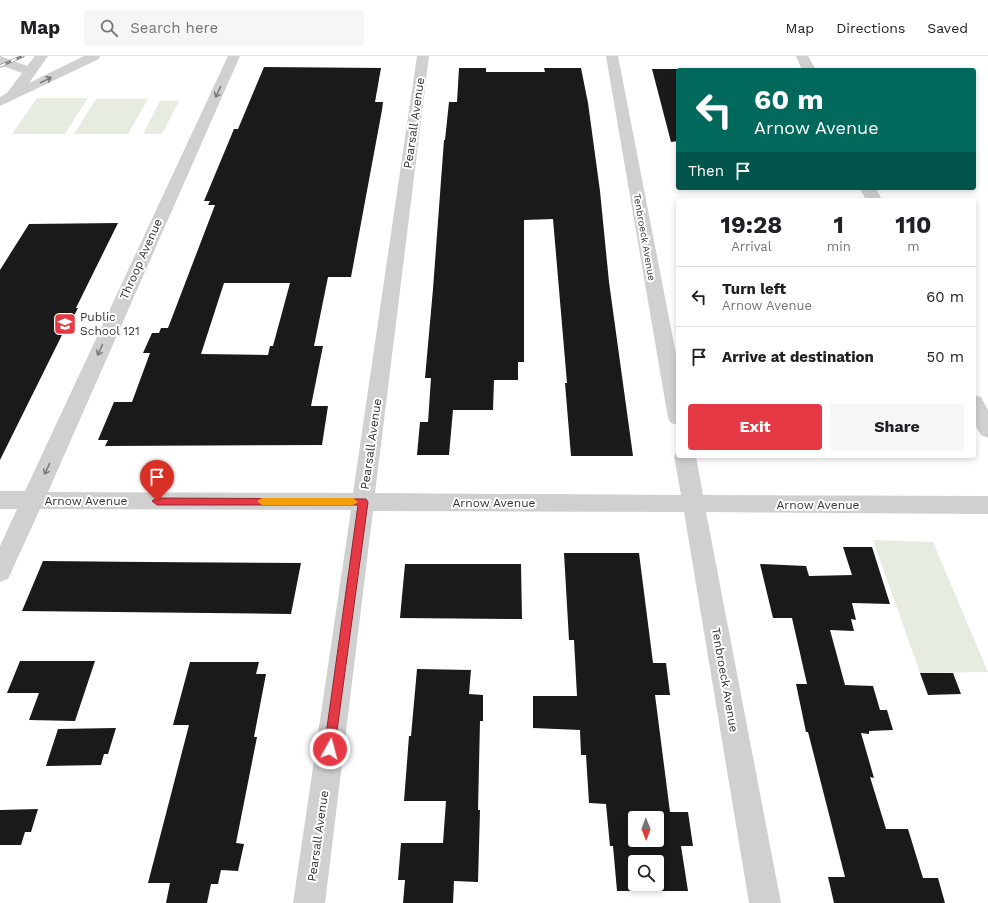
<!DOCTYPE html>
<style>
:root{--surface:#fff;--page:#f6f6f6;--text:#202124;--muted:#757577;--line:#e0e0e0;--accent:#e63946}
body{margin:0;font-family:"Work Sans",sans-serif;background:var(--page);color:var(--text);height:100vh;display:flex;flex-direction:column;font-size:15px;white-space:nowrap}
*{box-sizing:border-box;margin:0}
p{font-size:13px;color:var(--muted)}
.icon{flex:none;width:22px;height:22px;fill:none;stroke:currentColor;stroke-width:2;stroke-linecap:round;stroke-linejoin:round}
.map{position:relative;flex:1;overflow:hidden}
.side{position:absolute;left:676px;top:142px;width:300px;height:260px;display:flex;flex-direction:column;background:var(--surface);border-radius:4px;box-shadow:0 2px 6px #0003}
.side>*{flex:none}
.guide{position:absolute;left:676px;top:12px;width:300px;height:122px;border-radius:4px;box-shadow:0 2px 6px #0003;background:#00695c;color:#fff;overflow:hidden}
.needle{width:26px;rotate:179deg}
.tools{position:absolute;left:628px;top:755px;display:grid;gap:8px}
.tools a{display:grid;place-items:center;width:36px;height:36px;border-radius:4px;background:var(--surface);box-shadow:0 2px 6px #0003;font-size:20px}
.pin{position:absolute;display:grid;place-items:center;width:34px;height:34px;color:#fff;margin:-41px -17px;border-radius:50% 50% 50% 0;rotate:-45deg;box-shadow:0 0 4px #0007}
.pin .icon{rotate:45deg}
.me{position:absolute;width:44px;margin:-22px;rotate:7deg;stroke-linejoin:round;filter:drop-shadow(0 0 3px #0008)}
.turn{display:flex;align-items:center;gap:14px;height:84px;padding:0 12px;font-size:18px}
.turn .icon{width:52px;height:52px;stroke-width:2.5}
.turn b{display:block;font-size:28px;line-height:34px}
.then{display:flex;align-items:center;height:38px;padding:0 12px;background:#0003;gap:8px;font-size:15px}
.eta{display:flex;justify-content:space-evenly;align-items:center;height:68px;text-align:center}
.eta b{font-size:24px;font-weight:700;line-height:28px}
.cta{display:flex;gap:8px;margin-top:auto;padding:8px 12px}
.cta a{flex:1;height:46px;border-radius:4px;background:var(--accent);color:#fff;font-size:16px;font-weight:700;line-height:46px;text-align:center}
.cta a+a{background:var(--page);color:var(--text)}
ul{padding:0;list-style:none}
li{display:flex;align-items:center;gap:12px;height:60px;padding:0 12px;border-top:1px solid var(--line)}
li div{flex:1}
li b{display:block;font-size:15px}
li em{font-style:normal}
header{display:flex;align-items:center;gap:24px;box-sizing:border-box;height:56px;padding:0 20px;background:var(--surface);border-bottom:1px solid var(--line)}
header strong{font-size:19px}
nav{display:flex;gap:22px;margin-inline-start:auto;font-size:14px}
.search{width:280px;height:36px;background:var(--page);display:flex;align-items:center;gap:10px;box-sizing:border-box;padding:0 14px;border-radius:4px;color:var(--muted);font-size:15px}
.map>svg:first-child{display:block}
.green{fill:#e6ecdf}
.building{fill:#1a1a1a;fill-rule:evenodd}
.lines{fill:none;stroke-linecap:round;stroke-linejoin:round}
.minor{fill:#d0d0d0;fill-rule:evenodd}
.rail-casing{stroke:#888;stroke-width:3}
.rail{stroke:#fff;stroke-width:2;stroke-dasharray:6;stroke-linecap:butt}
.oneway{stroke:#7a7a7a}
.route{fill:#e63946;stroke:#96252e}
.slow{fill:#f59e0b}
.labels{text-anchor:middle;stroke-width:4;stroke-linejoin:round;paint-order:stroke}
.far-street-label{font-size:10px;fill:#333;stroke:#fff}
.street-label{font-size:12px;fill:#333;stroke:#fff}
.poi-label{font-size:12px;fill:#333;stroke:#fff;text-anchor:start}
</style>
<header>
<strong>Map</strong>
<div class="search"><svg class="icon" aria-label="search" viewBox="0 0 24 24"><circle cx="10" cy="10" r="6"/><path d="M15 15l6 6"/></svg>Search here</div>
<nav><a>Map</a><a>Directions</a><a>Saved</a></nav>
</header>
<div class="map">
<svg width="988" height="847" viewBox="0 0 988 847">
<rect width="100%" height="100%" fill="#fff"/>
<path class="green" d="M37,42H88L65,78H12Z
M96,43H148L128,78H74Z
M160,45H179L162,78H143Z
M873,484L933,486L988,616L920,617Z"/>
<path class="building" d="M264,11L381,12L375,46H383L382,54L351,221H328L314,290H323L311,350H328L322,389L105,390L108,384H98L114,346H132L150,297H143L152,277H159L161,272H168L215,149H208L210,145H204L234,73H238ZM224,227H290L273,290H270L268,299L201,298Z
M459,12H486V16H545L544,12H581L588,47L600,135L609,226L633,400H571L565,327H567L553,163L524,164V306H518V324H494L493,354H453L449,399H417L420,366H428L431,322H425L433,233L444,84H445L449,46H457Z
M652,13H678V85L671,86Z
M118,167L76,252H78L64,279H62L0,404V214L29,168Z
M843,491H872L890,548L852,547L856,564L851,563L854,575L830,574L845,629L873,630L880,654H887L893,674L869,675V678L861,677L874,722L870,721L886,773H908L923,822H938L945,847H834L828,821H845L808,676H806L796,628H807L792,562H773L760,508L806,510L809,520L852,519Z
M564,497H639L653,607H666L670,639H655L670,756H688L693,790H681L688,835H617L613,790H610L606,748L589,747L586,699H581L580,674L533,672V640H577L574,584H569ZM635,762H657V784H635ZM635,806H657V828H635Z
M43,505L146,506L301,507L291,558L22,555Z
M405,508H521L522,563L400,562Z
M20,605H95L75,665L29,664L39,637H7Z
M190,606H259L256,618H266L254,681H257L236,787L244,788L238,815L221,814L218,828H211L207,847H166L170,827H148L189,669H173Z
M417,613L471,614L469,638L483,639V665H480L478,754H480L478,826L454,825L453,847H403L405,824H398L401,787H443L446,745H404L409,680H411Z
M920,617H953L961,638L928,639Z
M116,672L108,698H104L101,709L46,710L58,673Z
M38,753L31,776H25L21,789H0V754Z"/>
<g class="lines">
<path class="minor" d="M0,0L27,10L35,0H48L29,27L84,0H100L99,3L0,50V41L7,37L22,17L0,9Z
M228,0H240L48,436L353,437L417,0H429L375,437L681,439L674,400L678,394V400H696L703,439L988,440V458L706,456L781,847H749L684,456L373,455L325,847H293L351,454L40,453L8,523L0,526V490L17,453H0V435H25Z
M606,0H618L678,308V369L671,367L668,362Z
M796,0H808L816,14H802Z
M860,132H876L882,144H866Z
M974,339L981,341L988,354V382L981,379L974,367Z"/>
<g class="rail-casing">
<path id="rail" d="M0,10L23,0"/>
</g>
<use href="#rail" class="rail"/>
</g>
<defs><path id="oneway-shaft" d="M-6 0H5M1.5-3L5.5 0L1.5 3" fill="none" stroke-width="1.6" stroke-linecap="round" stroke-linejoin="round"/></defs>
<g class="oneway">
<use href="#oneway-shaft" transform="translate(46 24) rotate(-26)"/>
<use href="#oneway-shaft" transform="translate(218 36) rotate(115)"/>
<use href="#oneway-shaft" transform="translate(100 294) rotate(114)"/>
<use href="#oneway-shaft" transform="translate(47 413) rotate(115)"/>
</g>
<path class="route" d="M157,442L366,443L368,446L334,697L330,699L326,697L324,693L358,449H157L152,445Z"/>
<path class="slow" d="M262,442H353L358,446L353,449H262L257,445Z"/>
<defs>
<g id="school-square" transform="scale(1.15)"><rect x="-9" y="-9" width="18" height="18" rx="4" fill="#e63946" stroke="#fff"/><path d="M0-5L7-2L0 1L-7-2ZM-4 1L0 2.5L4 1V4Q0 6-4 4Z" fill="#fff"/></g>
</defs>
<g fill-rule="evenodd">
<use href="#school-square" x="65" y="268"/>
</g>
<g class="labels">
<g class="far-street-label">
<text transform="translate(645 181) rotate(80)" y="4">Tenbroeck Avenue</text>
</g>
<g class="street-label">
<text transform="translate(414 67) rotate(-82)" y="4">Pearsall Avenue</text>
<text transform="translate(141 203) rotate(-66)" y="4">Throop Avenue</text>
<text transform="translate(371 388) rotate(-82)" y="4">Pearsall Avenue</text>
<text x="86" y="449">Arnow Avenue</text>
<text x="494" y="451">Arnow Avenue</text>
<text x="818" y="453">Arnow Avenue</text>
<text transform="translate(725 624) rotate(80)" y="4">Tenbroeck Avenue</text>
<text transform="translate(318 780) rotate(-82)" y="4">Pearsall Avenue</text>
</g>
<g class="poi-label">
<text x="80" y="265">Public<tspan x="80" dy="14">School 121</tspan></text>
</g>
</g>
</svg>
<div class="tools">
<a><svg class="needle" viewBox="-14 -14 28 28"><path d="M0-13l5 13h-10z" fill="#e53935"/><path d="M0 13l5-13h-10z" fill="#757577"/></svg></a>
<a><svg class="icon" aria-label="search" viewBox="0 0 24 24"><circle cx="10" cy="10" r="6"/><path d="M15 15l6 6"/></svg></a>
</div>
<div class="pin" style="left:157px;top:445px;background:#d93025"><svg class="icon" aria-label="arrive" viewBox="0 0 24 24"><path d="M6 21V4h12l-3 4 3 4H6"/></svg></div>
<svg class="me" style="left:330px;top:693px" viewBox="-20 -20 40 40"><circle r="17" fill="#e63946" stroke="#fff" stroke-width="3"/><path d="M0-11L8 9 0 5-8 9z" fill="#fff"/></svg>
<div class="guide">
<div class="turn"><svg class="icon" aria-label="left" viewBox="0 0 24 24"><path d="M17 20v-9H6M10 6l-5 5 5 5"/></svg><div><b>60 m</b>Arnow Avenue</div></div>
<div class="then">Then<svg class="icon" aria-label="arrive" viewBox="0 0 24 24"><path d="M6 21V4h12l-3 4 3 4H6"/></svg></div>
</div>
<section class="side">
<div class="eta">
<div><b>19:28</b><p>Arrival</p></div>
<div><b>1</b><p>min</p></div>
<div><b>110</b><p>m</p></div>
</div>
<ul>
<li><svg class="icon" aria-label="left" viewBox="0 0 24 24"><path d="M17 20v-9H6M10 6l-5 5 5 5"/></svg><div><b>Turn left</b><p>Arnow Avenue</p></div><em>60 m</em></li>
<li><svg class="icon" aria-label="arrive" viewBox="0 0 24 24"><path d="M6 21V4h12l-3 4 3 4H6"/></svg><div><b>Arrive at destination</b></div><em>50 m</em></li>
</ul>
<div class="cta"><a>Exit</a><a>Share</a></div>
</section>
</div>
